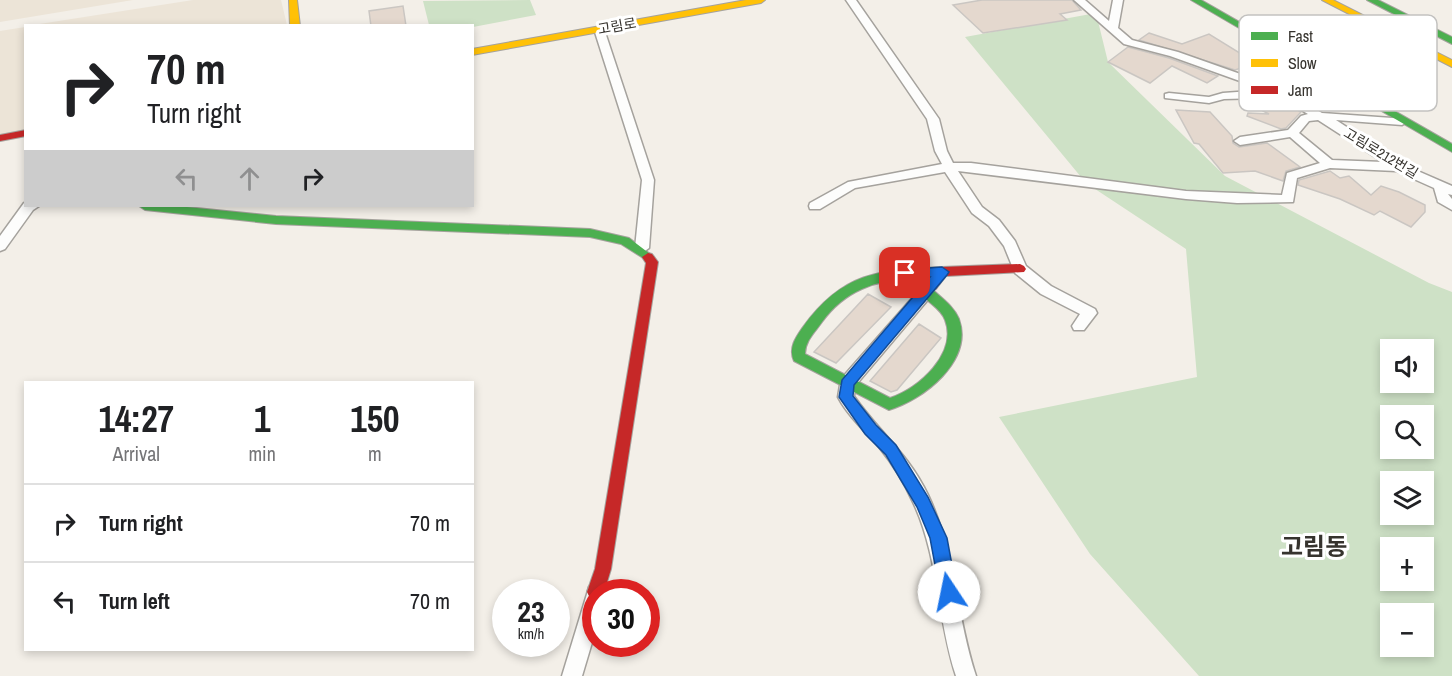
<!DOCTYPE html>
<meta charset="utf-8">
<style>
:root{--surface:#fff;--page:#f2f2f2;--text:#202124;--muted:#757577;--line:#e0e0e0}
body{margin:0;font-family:"Archivo Narrow","Noto Sans KR",sans-serif;background:var(--page);color:var(--text);height:100vh;display:flex;flex-direction:column;font-size:22px;white-space:nowrap}
*{box-sizing:border-box;margin:0}
p{font-size:20px;color:var(--muted)}
.icon{flex:none;width:33px;height:33px;fill:none;stroke:currentColor;stroke-width:2;stroke-linecap:round;stroke-linejoin:round}
.map{position:relative;flex:1;overflow:hidden}
.panel{position:absolute;left:24px;top:381px;width:450px;height:270px;display:flex;flex-direction:column;background:var(--surface);border-radius:0px;box-shadow:0 3px 9px #0003}
.panel>*{flex:none}
.hud{position:absolute;left:24px;top:24px;width:450px;height:183px;border-radius:0px;box-shadow:0 3px 9px #0003;background:#fff;color:var(--text);overflow:hidden}
.controls{position:absolute;left:1380px;top:339px;display:grid;gap:12px}
.controls a{display:grid;place-items:center;width:54px;height:54px;border-radius:0px;background:var(--surface);box-shadow:0 3px 9px #0003;font-size:30px}
.speed{position:absolute;left:492px;top:579px;display:flex;gap:12px;font-size:30px;font-weight:700;text-align:center}
.speed>*{display:grid;place-content:center;width:78px;height:78px;border-radius:50%;background:var(--surface);box-shadow:0 3px 9px #0003;line-height:1}
.speed small{font-size:15px;font-weight:400}
.speed .limit{border:9px solid #d22;background:#fff;color:#111}
.pin{position:absolute;display:grid;place-items:center;width:51px;height:51px;color:#fff;margin:-26px;border-radius:12px;box-shadow:0 3px 9px #0006}
.me{position:absolute;width:66px;margin:-33px;rotate:349deg;stroke-linejoin:round;filter:drop-shadow(0 0 4px #0008)}
.turn{display:flex;align-items:center;gap:21px;height:126px;padding:0 24px;font-size:27px}
.turn .icon{width:78px;height:78px;stroke-width:2.5}
.turn b{display:block;font-size:42px;line-height:51px}
.lanes{display:flex;align-items:center;height:57px;padding:0 24px;background:#0003;justify-content:center;gap:30px;direction:ltr}
.lanes .off{opacity:.35}
.eta{display:flex;justify-content:space-evenly;align-items:center;height:102px;text-align:center}
.eta b{font-size:36px;font-weight:800;line-height:42px}
ul{padding:0;list-style:none}
li{display:flex;align-items:center;gap:18px;height:78px;padding:0 24px;border-top:2px solid var(--line)}
li div{flex:1}
li b{display:block;font-size:22px}
li em{font-style:normal}
.map>svg:first-child{display:block}
.built{fill:#ece4d7}
.green{fill:#cee1c6;fill-rule:evenodd}
.building{fill:#e4d8ce;stroke:#cac6c2;stroke-width:1.5}
.lines{fill:none;stroke-linecap:round;stroke-linejoin:round}
.street-casing{stroke:#a5a29d;stroke-width:3}
.fast-casing{stroke:#a5a29d;stroke-width:2}
.slow-casing{stroke:#a5a29d;stroke-width:2}
.jam-casing{stroke:#a5a29d;stroke-width:2}
.street{fill:#fdfdfc;fill-rule:evenodd}
.fast{fill:#4caf50;fill-rule:evenodd}
.slow{fill:#ffc107;fill-rule:evenodd}
.jam{fill:#c62828;fill-rule:evenodd}
.route{fill:#1a73e8;stroke:#114b97;stroke-width:1.5}
.labels{text-anchor:middle;stroke-width:6;stroke-linejoin:round;paint-order:stroke}
.far-street-label{font-size:14px;fill:#36332e;stroke:#fff}
.near-quarter-label{font-size:24px;font-weight:bold;fill:#36332e;stroke:#fff}
.key{fill:#fff;stroke:#c3c2c0;stroke-width:1.5}
.key-label{font-size:16px;fill:#36332e}
</style>
<div class="map">
<svg width="1452" height="676" viewBox="0 0 1452 676">
<rect width="100%" height="100%" fill="#f3efe8"/>
<path class="built" d="M0,0H133L0,22Z
M193,0H281L287,25H33Z
M25,27V133L0,138V31Z"/>
<path class="green" d="M530,0L536,15L473,27L429,25L423,1Z
M1096,13L1108,62L1225,176L1429,283L1452,292V676H1199L1090,554L999,417L1197,377L1186,249L1086,183L965,37ZM1390,350H1424V382H1390ZM1390,416H1424V448H1390ZM1390,482H1424V514H1390ZM1390,548H1424V580H1390ZM1390,614H1424V646H1390Z"/>
<path class="building" d="M982,0H1072L1081,10L1060,14L1067,20L983,33L953,5Z
M403,6L406,26H371L369,11Z
M1149,33L1182,44L1209,34L1256,63L1235,70L1139,40Z
M1128,47L1169,58L1218,76L1207,83L1172,66L1150,83L1108,62Z
M1274,96L1301,112L1286,128L1281,129L1247,116L1248,113L1269,114L1263,111L1273,100L1269,98Z
M1176,110L1210,112L1232,136L1233,143L1239,147L1267,143L1300,167L1286,171L1283,181L1255,171L1223,173L1199,144L1194,143Z
M1330,171L1340,178L1349,176L1371,195L1381,186L1399,192L1425,205V212L1411,227L1380,211L1374,215L1340,199L1298,185L1299,180Z
M868,294L891,307L836,363L814,352Z
M919,324L941,338L897,390L891,392L870,381Z"/>
<g class="lines">
<g class="street-casing">
<path id="street" d="M846,0H856L939,119L947,151L953,163H971L1186,191L1282,195L1287,173L1320,163L1290,137L1240,145L1234,141L1240,137L1288,130L1301,116L1308,114L1274,94L1262,98L1224,99L1209,103L1165,98V94L1169,93L1209,97L1223,93L1265,90L1170,56L1124,44L1074,0H1085L1109,21L1113,0H1123L1118,28L1132,40L1178,52L1246,76L1288,54H1296V58L1256,79L1279,88L1322,113L1406,119L1408,121L1402,125L1336,120L1404,165L1452,186V195L1448,194L1452,199V210L1438,202L1434,188L1396,171L1330,168L1297,178L1293,202L1237,203L1186,199L958,171L982,207L999,220L1015,241L1026,266L1051,286L1095,309L1097,313L1084,330H1074L1072,326L1080,314L1041,294L1015,273L1004,246L989,226L972,213L945,172L855,188L820,209H810L809,206L810,203L848,182L942,164L935,151L927,119ZM1318,120L1383,162L1332,160L1299,133L1309,121Z
M599,26L604,29L654,180L649,248L642,253L635,248L642,180L594,29Z
M24,203L26,206H39L33,210L5,249L0,251V236Z
M926,287L933,292L931,296L855,386L854,396C879,432 908,453 928,495C956,554 956,616 976,676H956C937,619 939,557 913,502C904,482 892,463 879,447C865,431 848,416 838,397L841,379L921,288Z
M596,585L603,587L605,592H596V629L582,676H562L587,594L589,587Z"/>
</g>
<g class="fast-casing">
<path id="fast" d="M1191,0H1201L1452,144V152Z
M1367,0H1378L1452,37V44Z
M139,206H177L276,216L590,229L629,238L654,257L648,261L621,244L590,237L276,224L145,210Z
M942,267L948,272L946,275C936,278 925,277 914,278C876,280 845,290 822,322C815,332 805,341 805,354L890,398C919,389 958,353 945,320C941,308 926,302 920,292L926,283H936L937,286L934,291C943,299 954,307 959,319C974,361 923,400 889,410L794,361C788,348 796,337 803,327C843,272 878,270 942,267Z"/>
</g>
<g class="slow-casing">
<path id="slow" d="M289,0H297L300,26H290Z
M746,0H765L761,3L472,55V49Z
M1322,0H1333L1452,60V67Z"/>
</g>
<g class="jam-casing">
<path id="jam" d="M26,130V136L0,141V135Z
M648,253L652,254L658,262L611,569L604,592H596V600L590,598L587,592L595,569L646,263L642,257Z
M1020,264L1024,266L1026,269L1024,272L946,276L936,289H926L925,286L938,269L942,267Z"/>
</g>
<use href="#street" class="street"/>
<use href="#fast" class="fast"/>
<use href="#slow" class="slow"/>
<use href="#jam" class="jam"/>
</g>
<path class="route" d="M942,267L949,272L947,275L854,385L853,396L876,425L896,445L928,497L947,538L957,592L955,598L949,601L943,598L940,592L930,538L917,507L886,455L865,434L839,397L842,380L930,277L905,278L899,273L901,270Z"/>
<g class="labels">
<g class="far-street-label">
<text transform="translate(617 26) rotate(-10)" y="5">고림로</text>
<text transform="translate(1381 153) rotate(31)" y="5">고림로212번길</text>
</g>
<g class="near-quarter-label">
<text x="1314" y="555">고림동</text>
</g>
</g>
<rect x="1239" y="15" width="198" height="96" rx="9" class="key"/>
<rect x="1251" y="32" width="27" height="8" fill="#4caf50"/>
<rect x="1251" y="59" width="27" height="8" fill="#ffc107"/>
<rect x="1251" y="86" width="27" height="8" fill="#c62828"/>
<g class="key-label">
<text x="1288" y="42">Fast</text>
<text x="1288" y="69">Slow</text>
<text x="1288" y="96">Jam</text>
</g>
</svg>
<div class="controls">
<a><svg class="icon" aria-label="sound" viewBox="0 0 24 24"><path d="M4 9h4l5-4v14l-5-4H4zM17 9q2 3 0 6"/></svg></a>
<a><svg class="icon" aria-label="search" viewBox="0 0 24 24"><circle cx="10" cy="10" r="6"/><path d="M15 15l6 6"/></svg></a>
<a><svg class="icon" aria-label="layers" viewBox="0 0 24 24"><path d="M12 4l9 5-9 5-9-5zM3 14l9 5 9-5"/></svg></a>
<a>+</a>
<a>−</a>
</div>
<div class="speed"><div>23<small>km/h</small></div><div class="limit">30</div></div>
<div class="pin" style="left:905px;top:273px;background:#d93025"><svg class="icon" aria-label="arrive" viewBox="0 0 24 24"><path d="M6 21V4h12l-3 4 3 4H6"/></svg></div>
<svg class="me" style="left:949px;top:592px" viewBox="-20 -20 40 40"><circle r="19" fill="#fff"/><path d="M0-13L10 11 0 6-10 11z" fill="#1a73e8"/></svg>
<div class="hud">
<div class="turn"><svg class="icon" aria-label="right" viewBox="0 0 24 24"><path d="M7 20v-9h11M14 6l5 5-5 5"/></svg><div><b>70 m</b>Turn right</div></div>
<div class="lanes"><svg class="icon off" aria-label="left" viewBox="0 0 24 24"><path d="M17 20v-9H6M10 6l-5 5 5 5"/></svg><svg class="icon off" aria-label="ahead" viewBox="0 0 24 24"><path d="M12 20V5M6 11l6-6 6 6"/></svg><svg class="icon" aria-label="right" viewBox="0 0 24 24"><path d="M7 20v-9h11M14 6l5 5-5 5"/></svg></div>
</div>
<section class="panel">
<div class="eta">
<div><b>14:27</b><p>Arrival</p></div>
<div><b>1</b><p>min</p></div>
<div><b>150</b><p>m</p></div>
</div>
<ul>
<li><svg class="icon" aria-label="right" viewBox="0 0 24 24"><path d="M7 20v-9h11M14 6l5 5-5 5"/></svg><div><b>Turn right</b></div><em>70 m</em></li>
<li><svg class="icon" aria-label="left" viewBox="0 0 24 24"><path d="M17 20v-9H6M10 6l-5 5 5 5"/></svg><div><b>Turn left</b></div><em>70 m</em></li>
</ul>
</section>
</div>
